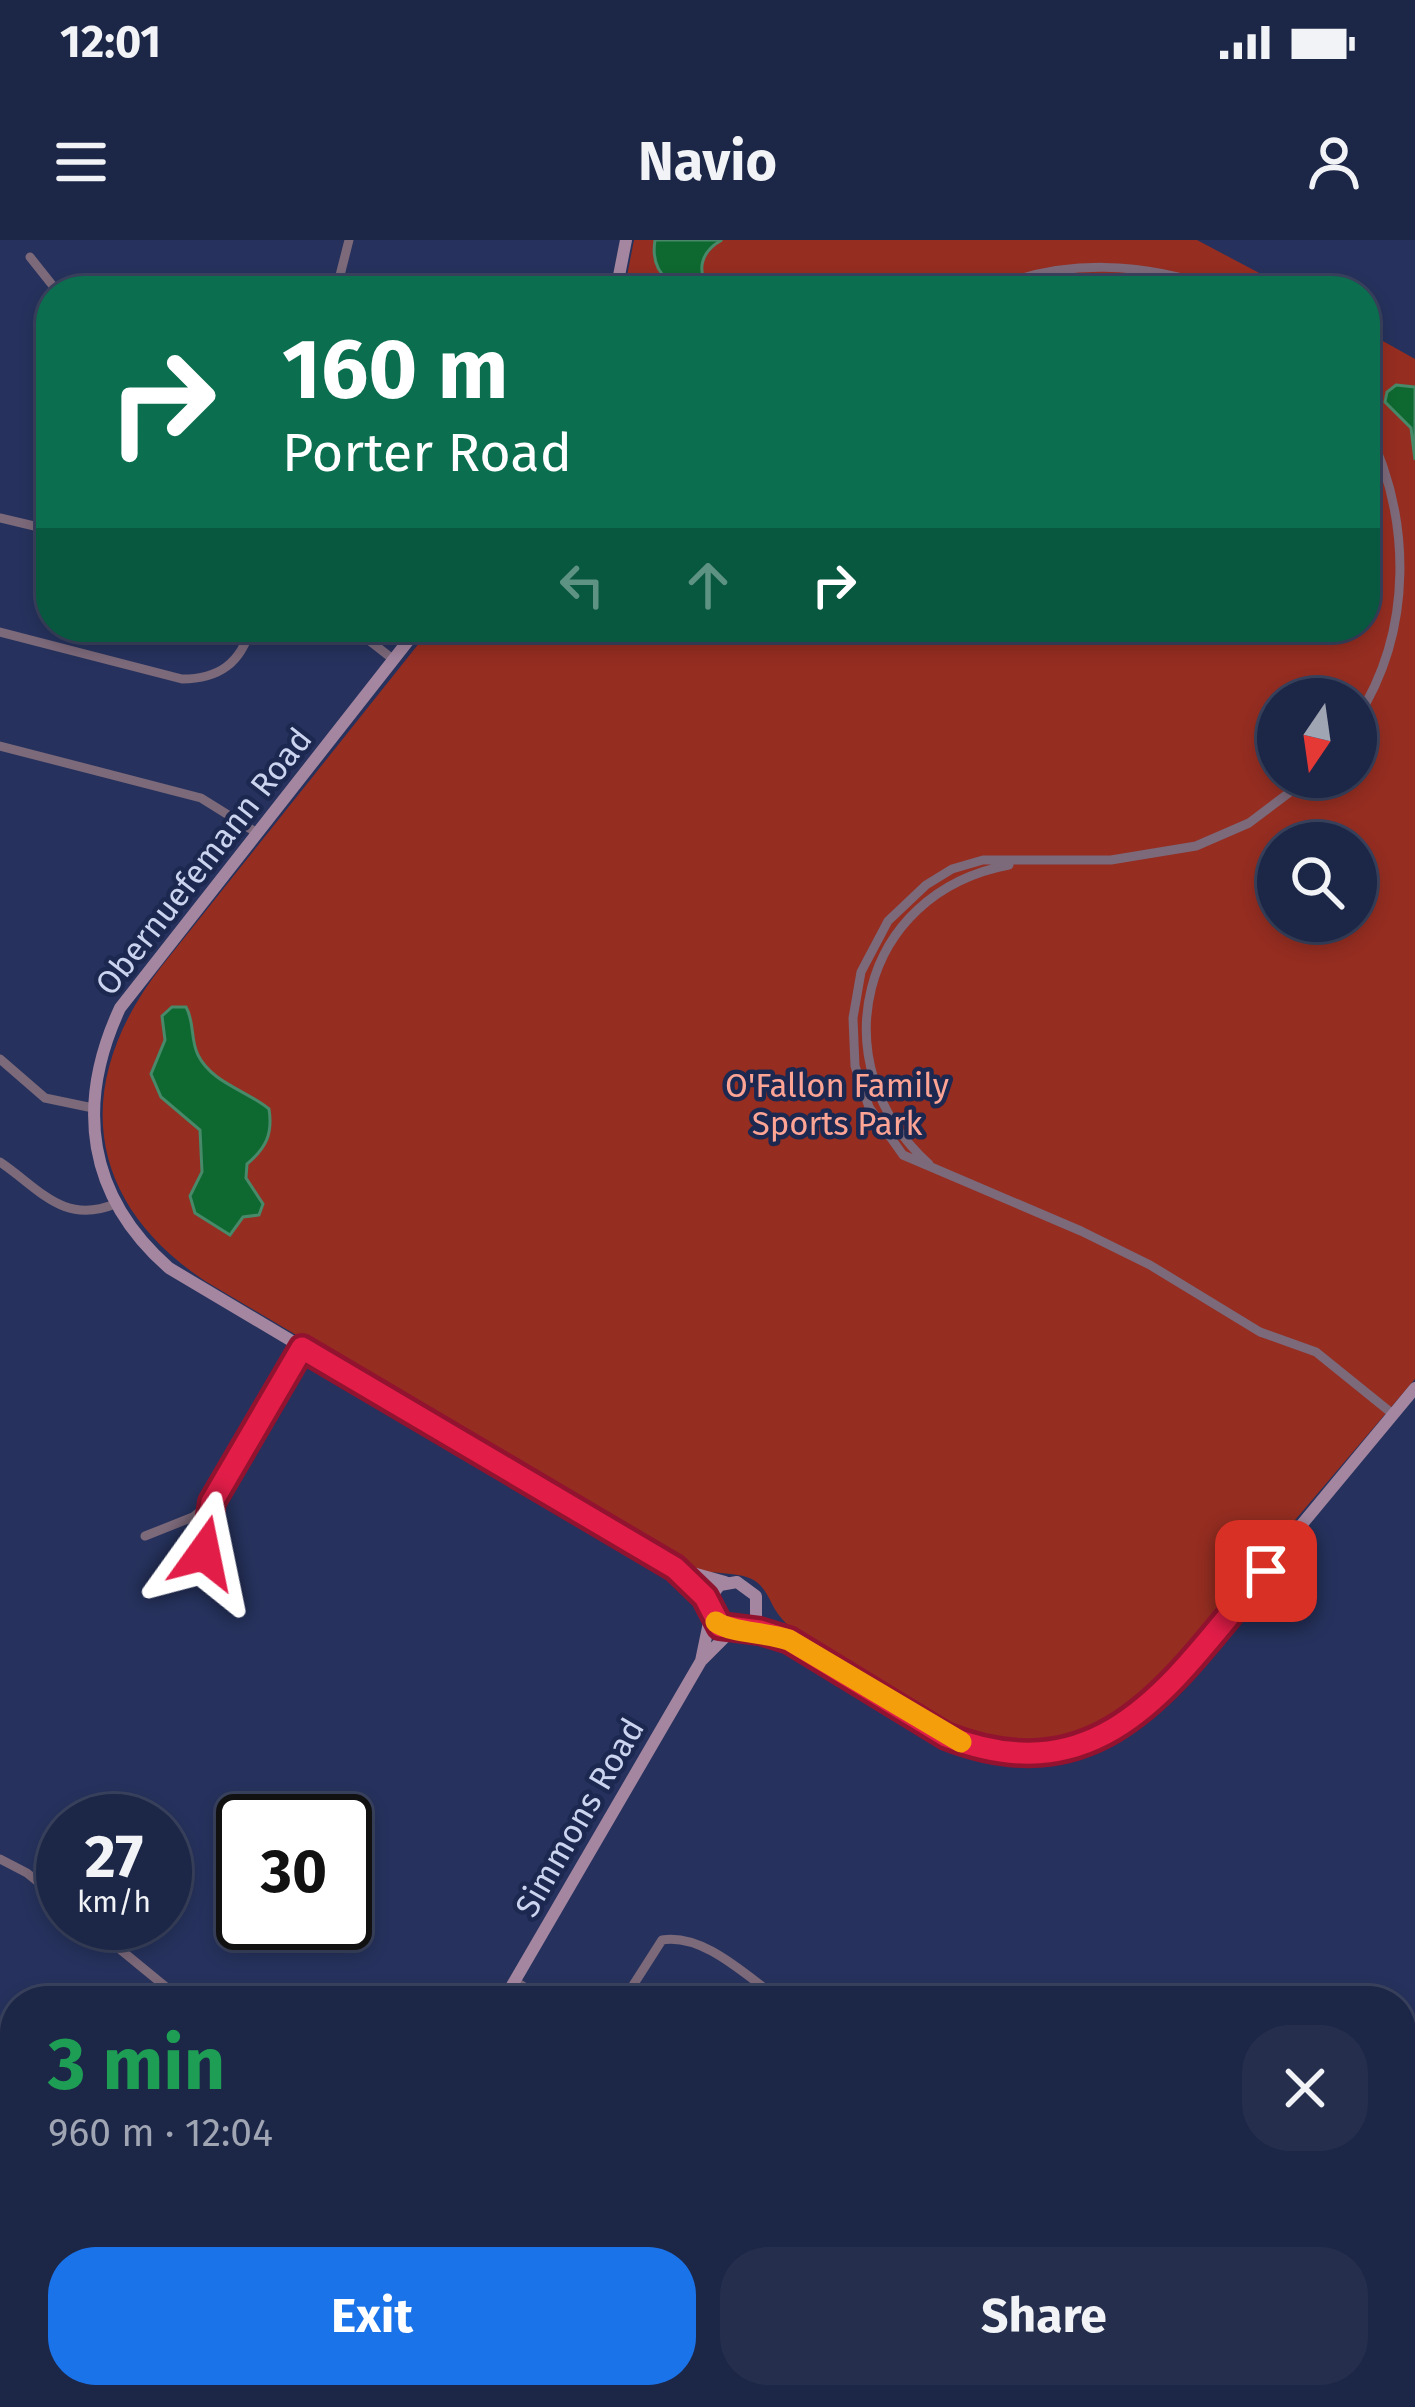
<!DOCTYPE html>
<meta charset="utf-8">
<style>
:root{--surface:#1c2646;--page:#252e4d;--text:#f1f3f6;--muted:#a0a5b3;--line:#3a435f;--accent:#1a73e8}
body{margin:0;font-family:"Fira Sans",sans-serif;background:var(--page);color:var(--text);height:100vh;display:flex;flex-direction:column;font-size:45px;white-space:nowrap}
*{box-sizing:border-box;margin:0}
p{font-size:39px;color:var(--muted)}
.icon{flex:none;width:66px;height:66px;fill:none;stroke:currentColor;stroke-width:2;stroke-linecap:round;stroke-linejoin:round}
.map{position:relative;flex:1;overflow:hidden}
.drawer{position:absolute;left:0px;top:1746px;width:1416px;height:423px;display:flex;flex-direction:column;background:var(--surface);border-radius:48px 48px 0 0;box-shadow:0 6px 18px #0003,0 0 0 3px var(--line)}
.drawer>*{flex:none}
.banner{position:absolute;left:36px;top:36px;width:1344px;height:366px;border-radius:48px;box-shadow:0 6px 18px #0003,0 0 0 3px var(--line);background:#0b6e4f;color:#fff;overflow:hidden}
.needle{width:78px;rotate:193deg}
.fabs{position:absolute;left:1257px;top:438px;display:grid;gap:24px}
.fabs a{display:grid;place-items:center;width:120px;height:120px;border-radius:50%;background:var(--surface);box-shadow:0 6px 18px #0003,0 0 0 3px var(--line);font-size:60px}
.speed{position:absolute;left:36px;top:1554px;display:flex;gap:24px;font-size:60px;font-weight:700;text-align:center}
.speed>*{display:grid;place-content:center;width:156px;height:156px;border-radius:50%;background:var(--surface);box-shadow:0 6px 18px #0003,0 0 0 3px var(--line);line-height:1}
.speed small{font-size:30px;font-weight:400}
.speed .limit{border:6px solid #111;border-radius:18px;background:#fff;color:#111}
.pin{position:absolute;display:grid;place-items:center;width:102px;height:102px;color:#fff;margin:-51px;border-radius:24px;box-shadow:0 6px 18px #0006}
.me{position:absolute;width:132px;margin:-66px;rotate:12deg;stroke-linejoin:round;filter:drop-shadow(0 0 9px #0008)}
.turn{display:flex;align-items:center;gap:42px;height:252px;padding:0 48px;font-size:54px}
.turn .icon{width:156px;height:156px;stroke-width:2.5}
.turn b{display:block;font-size:84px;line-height:102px}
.lanes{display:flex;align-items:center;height:114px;padding:0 48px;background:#0003;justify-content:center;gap:60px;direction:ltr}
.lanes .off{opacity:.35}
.round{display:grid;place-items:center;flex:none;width:126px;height:126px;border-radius:48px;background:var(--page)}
.headline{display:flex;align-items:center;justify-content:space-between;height:204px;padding:0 48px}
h1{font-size:72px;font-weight:700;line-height:90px;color:#1e9e55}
.cta{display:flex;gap:24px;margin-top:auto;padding:24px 48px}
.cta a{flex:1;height:138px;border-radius:48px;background:var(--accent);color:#fff;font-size:48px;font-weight:700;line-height:138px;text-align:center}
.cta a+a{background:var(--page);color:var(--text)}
.status{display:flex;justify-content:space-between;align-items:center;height:84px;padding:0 60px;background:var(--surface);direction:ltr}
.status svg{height:33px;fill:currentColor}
header{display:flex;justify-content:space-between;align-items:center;height:156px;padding:0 48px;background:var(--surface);font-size:54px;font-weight:700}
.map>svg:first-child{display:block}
.green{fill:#952d21;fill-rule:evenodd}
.water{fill:#0e6930;stroke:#478969;stroke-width:3}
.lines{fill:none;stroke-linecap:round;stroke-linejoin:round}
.street{stroke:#7c697a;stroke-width:9}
.secondary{stroke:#a486a0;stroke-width:12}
.route-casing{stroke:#92132f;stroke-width:30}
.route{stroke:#e11d48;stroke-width:21}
.slow{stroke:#f59e0b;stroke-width:21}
.labels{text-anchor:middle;stroke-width:9;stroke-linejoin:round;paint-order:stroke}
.street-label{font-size:33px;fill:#cbd4ef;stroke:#1d2851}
.park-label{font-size:33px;fill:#fda495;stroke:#1d2851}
</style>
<div class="status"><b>12:01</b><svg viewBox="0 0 49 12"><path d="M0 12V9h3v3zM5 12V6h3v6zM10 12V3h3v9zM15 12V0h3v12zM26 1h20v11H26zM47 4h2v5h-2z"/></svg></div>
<header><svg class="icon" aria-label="menu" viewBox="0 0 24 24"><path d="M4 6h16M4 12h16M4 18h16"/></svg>Navio<svg class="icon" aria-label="person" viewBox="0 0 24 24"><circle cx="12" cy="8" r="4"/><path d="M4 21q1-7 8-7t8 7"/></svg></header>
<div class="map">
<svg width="1415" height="2167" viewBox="0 0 1415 2167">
<rect width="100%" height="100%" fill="#26325d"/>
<path class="green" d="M634,0H1197L1293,51H624Z
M1365,91L1415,119V1139L1131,1473C1031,1521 981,1506 890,1450C856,1429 822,1408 789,1386C771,1370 772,1358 760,1345C747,1330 711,1335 692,1329L205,1041C82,959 73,840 161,727L432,387H1365ZM1278,459H1356V537H1278ZM1278,603H1356V681H1278Z"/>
<path class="water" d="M655,0H722C700,12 696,31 710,51C677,51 649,38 655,0Z
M1396,145L1415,147V220L1411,188L1385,162L1387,152Z
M172,767H186C195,783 190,799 198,815C212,843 246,850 269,869C273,894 266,908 247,924L246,938L263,964L259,975L243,977L230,995L195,973L190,956L202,932L200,890L161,857L151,834L165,800L162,776Z"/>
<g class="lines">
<path class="street" d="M30,17L57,51
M336,51L349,0
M987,51C1060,18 1147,21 1221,51
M1026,51C1078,38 1128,37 1180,51
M0,278L51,290
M352,387L394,420
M0,392L182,439C219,439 241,423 251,387
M1356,480C1414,390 1412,277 1365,184
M0,506L201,558L257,593
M1310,537L1249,583L1196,606L1111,620H983L952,629L926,645L888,681L861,732L853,778L855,826L869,867L903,915L1081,991L1150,1025L1260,1092L1316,1112L1394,1175
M0,819L45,858L93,868
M0,922C40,949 63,985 115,964
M929,924C819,825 859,653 1009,625
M145,1296L193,1277L212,1262
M188,1336L204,1313L212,1262L302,1109
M0,1619L27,1633L63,1662
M88,1683L183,1761
M515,1741L546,1761
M623,1761L662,1700C705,1693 748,1738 782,1761
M906,2154L907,2167
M585,2167L589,2154
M1241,2167L1246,2159"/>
<path class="secondary" d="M616,51L626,0
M419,387L120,768C75,865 87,956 169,1028L675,1329L710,1364
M682,1330L725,1342
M745,1388L756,1378V1356L737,1342L720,1345C707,1359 707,1373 720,1386L760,1391L789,1400L946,1496C1030,1529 1097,1512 1162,1453L1415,1148
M702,1420L725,1397L736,1391
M503,1761L701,1421L711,1373
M264,2167L271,2154"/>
</g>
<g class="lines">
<g class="route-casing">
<path id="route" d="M204,1313L212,1262L302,1108L675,1328L705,1357L720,1386L760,1391L789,1400L946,1496C1106,1559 1176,1436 1266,1331"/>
</g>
<use href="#route" class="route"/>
<path class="slow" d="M716,1382C731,1393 766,1392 789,1400L961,1502"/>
</g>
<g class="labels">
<g class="street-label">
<text transform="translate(203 621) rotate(-52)" y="12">Obernuefemann Road</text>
<text transform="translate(579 1577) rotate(-60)" y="12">Simmons Road</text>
</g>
<g class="park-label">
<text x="837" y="857">O'Fallon Family<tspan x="837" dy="38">Sports Park</tspan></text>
</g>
</g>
</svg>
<div class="fabs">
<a><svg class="needle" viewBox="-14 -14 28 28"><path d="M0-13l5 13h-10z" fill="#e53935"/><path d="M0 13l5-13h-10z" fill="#a0a5b3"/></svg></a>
<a><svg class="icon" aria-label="search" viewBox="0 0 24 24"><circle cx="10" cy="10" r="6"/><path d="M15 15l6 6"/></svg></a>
</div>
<div class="speed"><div>27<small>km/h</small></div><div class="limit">30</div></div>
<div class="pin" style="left:1266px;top:1331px;background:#d93025"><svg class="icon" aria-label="arrive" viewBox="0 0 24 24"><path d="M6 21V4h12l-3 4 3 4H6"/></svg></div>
<svg class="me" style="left:204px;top:1313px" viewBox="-20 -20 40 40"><path d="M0-17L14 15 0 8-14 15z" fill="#e11d48" stroke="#fff" stroke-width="4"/></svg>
<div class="banner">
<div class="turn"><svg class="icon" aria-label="right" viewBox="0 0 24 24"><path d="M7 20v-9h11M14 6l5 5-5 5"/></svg><div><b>160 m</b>Porter Road</div></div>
<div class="lanes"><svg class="icon off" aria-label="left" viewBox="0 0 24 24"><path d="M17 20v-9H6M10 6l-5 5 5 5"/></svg><svg class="icon off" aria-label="ahead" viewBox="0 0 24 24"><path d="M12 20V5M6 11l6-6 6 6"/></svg><svg class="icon" aria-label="right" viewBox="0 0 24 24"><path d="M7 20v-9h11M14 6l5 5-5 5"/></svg></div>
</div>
<section class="drawer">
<div class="headline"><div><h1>3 min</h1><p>960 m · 12:04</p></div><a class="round"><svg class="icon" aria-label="close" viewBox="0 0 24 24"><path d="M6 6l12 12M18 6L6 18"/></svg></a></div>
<div class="cta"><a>Exit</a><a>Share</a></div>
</section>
</div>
